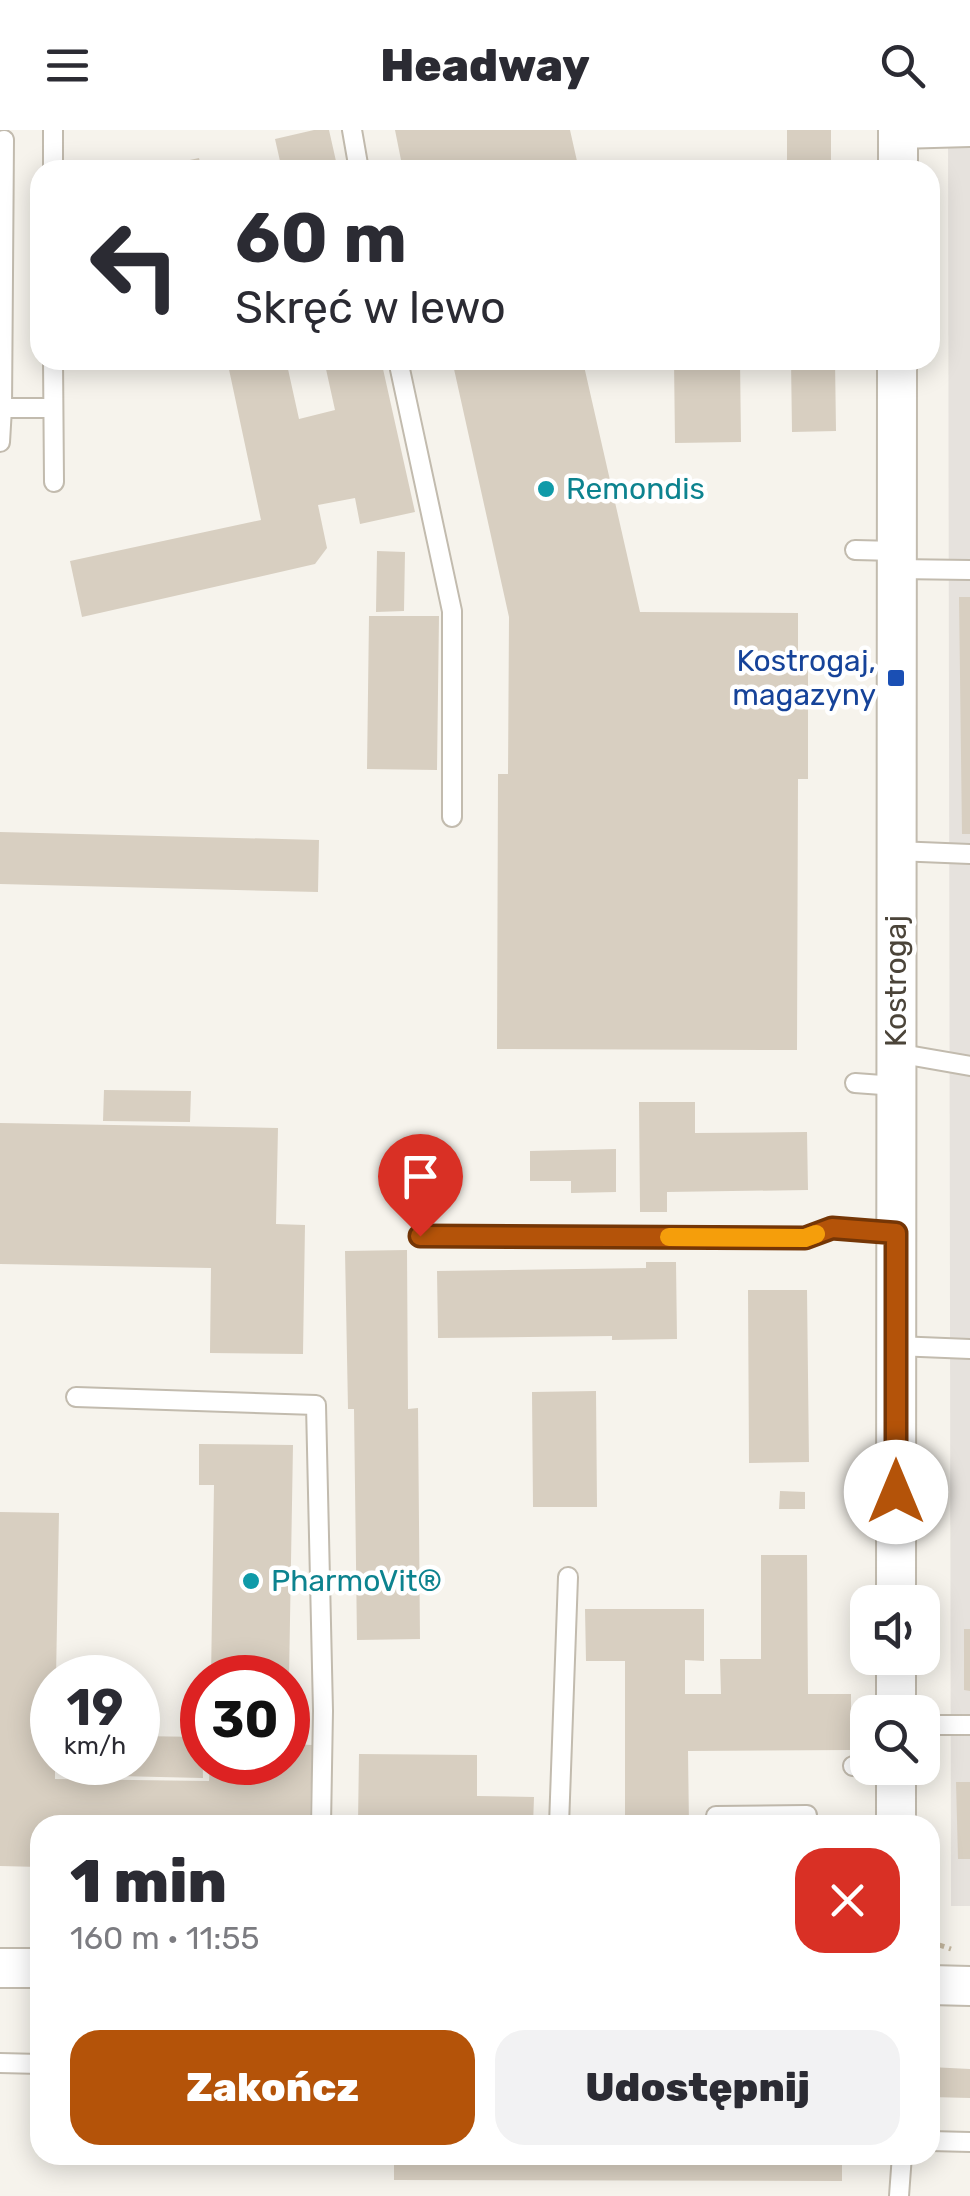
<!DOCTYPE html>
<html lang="pl">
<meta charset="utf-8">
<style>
:root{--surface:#fff;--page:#f2f2f3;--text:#2b2b33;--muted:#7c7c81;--accent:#b45309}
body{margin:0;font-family:Rubik,sans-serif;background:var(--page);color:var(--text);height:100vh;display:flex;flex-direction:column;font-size:38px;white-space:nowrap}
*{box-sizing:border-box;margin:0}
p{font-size:32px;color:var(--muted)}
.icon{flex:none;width:55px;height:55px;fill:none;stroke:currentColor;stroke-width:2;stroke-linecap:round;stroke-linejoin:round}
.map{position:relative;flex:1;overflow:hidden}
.details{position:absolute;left:30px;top:1685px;width:910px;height:350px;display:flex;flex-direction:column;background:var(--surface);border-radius:30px;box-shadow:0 5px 25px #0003}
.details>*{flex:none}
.guide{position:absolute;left:30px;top:30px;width:910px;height:210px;border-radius:30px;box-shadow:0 5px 25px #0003;background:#fff;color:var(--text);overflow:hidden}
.fabs{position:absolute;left:850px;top:1455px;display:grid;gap:20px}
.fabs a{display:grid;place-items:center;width:90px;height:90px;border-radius:20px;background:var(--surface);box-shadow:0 5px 25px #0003;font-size:50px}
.speed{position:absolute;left:30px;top:1525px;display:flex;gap:20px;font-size:50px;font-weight:700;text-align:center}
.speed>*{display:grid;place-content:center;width:130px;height:130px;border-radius:50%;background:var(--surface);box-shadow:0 5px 25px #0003;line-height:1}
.speed small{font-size:25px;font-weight:400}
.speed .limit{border:15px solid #d22;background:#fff;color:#111}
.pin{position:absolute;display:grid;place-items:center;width:85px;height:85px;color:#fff;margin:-102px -42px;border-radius:50% 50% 50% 0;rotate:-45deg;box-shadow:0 0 10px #0007}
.pin .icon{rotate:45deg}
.me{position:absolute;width:110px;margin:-55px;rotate:0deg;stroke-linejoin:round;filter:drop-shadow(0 0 8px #0008)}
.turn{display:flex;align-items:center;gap:35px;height:210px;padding:0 40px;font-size:45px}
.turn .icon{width:130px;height:130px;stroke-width:2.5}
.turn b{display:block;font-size:70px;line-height:85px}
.round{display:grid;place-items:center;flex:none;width:105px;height:105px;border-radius:30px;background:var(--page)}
.headline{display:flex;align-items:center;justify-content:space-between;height:170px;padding:0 40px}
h1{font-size:60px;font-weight:800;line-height:75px}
.cta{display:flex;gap:20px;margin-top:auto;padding:20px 40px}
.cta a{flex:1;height:115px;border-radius:30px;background:var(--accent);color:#fff;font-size:40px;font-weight:800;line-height:115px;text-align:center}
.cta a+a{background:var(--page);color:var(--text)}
header{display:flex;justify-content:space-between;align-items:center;height:130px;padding:0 40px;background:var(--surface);font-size:45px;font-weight:800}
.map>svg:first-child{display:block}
.industrial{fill:#e6e2dd}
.building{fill:#d8cfc1}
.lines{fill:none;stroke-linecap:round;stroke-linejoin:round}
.lane-casing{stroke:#c2bbae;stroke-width:22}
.street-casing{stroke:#c2bbae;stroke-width:42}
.path{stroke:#c4b79f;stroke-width:5;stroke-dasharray:5 5;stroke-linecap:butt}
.lane{stroke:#fff;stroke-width:18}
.street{stroke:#fff;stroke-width:38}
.route-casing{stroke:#753606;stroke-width:25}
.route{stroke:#b45309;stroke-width:18}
.slow{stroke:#f59e0b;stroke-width:18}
.culture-dot{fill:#0f9aa8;stroke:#fff;stroke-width:4}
.transit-dot{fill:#1a4fb4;stroke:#fff;stroke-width:4}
.labels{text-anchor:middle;stroke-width:9;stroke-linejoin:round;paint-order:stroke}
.culture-label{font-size:30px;fill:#0d838f;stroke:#fff;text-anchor:start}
.transit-label{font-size:30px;fill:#164399;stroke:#fff;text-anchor:end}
.street-label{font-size:30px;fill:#4b4439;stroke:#fff}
</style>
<header><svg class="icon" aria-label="menu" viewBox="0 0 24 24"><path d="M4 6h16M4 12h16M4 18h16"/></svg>Headway<svg class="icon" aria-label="search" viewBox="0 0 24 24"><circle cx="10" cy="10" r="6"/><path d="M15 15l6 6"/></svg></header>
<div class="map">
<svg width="970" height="2066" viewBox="0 0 970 2066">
<rect width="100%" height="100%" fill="#f6f3ec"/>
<path class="industrial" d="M948,0H970V1776H951Z"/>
<path class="building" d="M314,0H329L338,40H282L275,9Z
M395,0H570L579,40H403Z
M787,0H831V40H787Z
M199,28L202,40H153V38Z
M227,230H286L299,289L335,280L324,230H381L415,382L360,394L355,368L318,375L327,418L315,434L82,487L70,431L261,390Z
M452,230H605L584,236L640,482L798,483V531H808V649H798L797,920L497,919L498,644H508L509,487Z
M674,230H740L741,312L675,313Z
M791,230H835L836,301L792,302Z
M377,421L405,422L404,481L376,482Z
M959,467H970V704H962Z
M369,486H439L437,640L367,639Z
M0,702L319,710L318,762L0,754Z
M104,960L191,961L190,992L103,991Z
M639,972H695V1003L807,1002L808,1060L667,1062V1082H640Z
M0,993L278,998L276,1094L305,1095L303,1224L210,1223L211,1138L0,1134Z
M616,1019V1062L571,1063V1051H530V1021Z
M407,1120L408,1279L418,1278L420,1509L357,1510L354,1279H348L345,1121Z
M646,1132H676L677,1209L612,1210V1206L438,1208L437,1141L646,1138Z
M748,1160H807L809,1332L749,1333Z
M596,1261L597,1377H533L532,1262Z
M199,1314L293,1315L289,1548H211L214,1355H199Z
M780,1361L805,1362V1379H779Z
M0,1382L59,1383L56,1548H52V1632H55V1649L209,1651L210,1632H288V1614L312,1615L310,1695H40V1737L0,1736Z
M761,1425H807L808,1564H851V1620L688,1621L689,1695H625V1531H586L585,1479H704V1531L685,1530V1564H721L720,1529H761Z
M964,1499H970V1561L964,1560Z
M138,1606L202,1607L203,1648L117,1646V1632H138Z
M359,1624L477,1625V1666L534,1667L533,1695L358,1693Z
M956,1652H970V1729H958Z
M930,1937L970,1939V1968L930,1967Z
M129,2025H247V2031L129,2028Z
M267,2025H357V2034L267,2032Z
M394,2025H842V2051L394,2050Z"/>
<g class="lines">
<g class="lane-casing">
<path id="lane" d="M352,0L359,40
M898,9L970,7
M0,11L4,10L2,278H53
M53,40V0
M53,230L54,352
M398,230L452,481V687
M0,312L2,278
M855,420L896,421
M897,439L970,440
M896,721L970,724
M896,923L970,936
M855,953L896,956
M420,1106L805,1108L832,1099L897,1103
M896,1216L970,1219
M76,1267L316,1275L323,1581L321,1695
M922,1595H970
M853,1636L896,1640
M559,1695L568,1447
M715,1695L716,1686L807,1685
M0,1933L40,1934
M930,2011L970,2012
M899,2066L902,2025"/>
</g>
<g class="street-casing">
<path id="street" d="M898,40V0
M896,1472L897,230
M896,1582V1528
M896,1695V1638
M0,1838H40
M930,1855L970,1856"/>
</g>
<path class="path" d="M930,1812L951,1819"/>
<use href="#lane" class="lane"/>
<use href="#street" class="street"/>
</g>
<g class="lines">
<g class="route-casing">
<path id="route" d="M420,1106L805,1108L832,1098L896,1103V1362"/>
</g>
<use href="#route" class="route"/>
<path class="slow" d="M669,1107L805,1108L816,1104"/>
</g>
<g class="culture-dot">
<circle cx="546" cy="359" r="10"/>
<circle cx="251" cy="1451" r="10"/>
</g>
<rect class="transit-dot" x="886" y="538" width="20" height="20" rx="5"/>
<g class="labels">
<g class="culture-label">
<text x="566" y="369">Remondis</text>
<text x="271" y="1461">PharmoVit®</text>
</g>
<g class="transit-label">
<text x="876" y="541">Kostrogaj,<tspan x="876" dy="34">magazyny</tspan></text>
</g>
<g class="street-label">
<text transform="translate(896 851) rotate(-90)" y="10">Kostrogaj</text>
</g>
</g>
</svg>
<div class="fabs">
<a><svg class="icon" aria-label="sound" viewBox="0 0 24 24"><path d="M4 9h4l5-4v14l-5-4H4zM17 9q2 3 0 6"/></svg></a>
<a><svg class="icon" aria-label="search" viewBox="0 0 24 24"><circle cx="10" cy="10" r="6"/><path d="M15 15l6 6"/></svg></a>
</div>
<div class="speed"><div>19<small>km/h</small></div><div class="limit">30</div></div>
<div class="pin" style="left:420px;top:1106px;background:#d93025"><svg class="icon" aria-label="arrive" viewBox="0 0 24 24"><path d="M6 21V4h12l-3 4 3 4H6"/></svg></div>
<svg class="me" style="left:896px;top:1362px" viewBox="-20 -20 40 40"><circle r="19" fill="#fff"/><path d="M0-13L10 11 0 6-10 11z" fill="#b45309"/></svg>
<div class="guide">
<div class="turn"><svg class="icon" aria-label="left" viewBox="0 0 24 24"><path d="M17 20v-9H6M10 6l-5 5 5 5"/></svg><div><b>60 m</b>Skręć w lewo</div></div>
</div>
<section class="details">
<div class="headline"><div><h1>1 min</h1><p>160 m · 11:55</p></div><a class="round" style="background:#d93025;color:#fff"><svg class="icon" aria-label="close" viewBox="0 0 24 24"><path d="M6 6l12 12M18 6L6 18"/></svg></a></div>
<div class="cta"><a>Zakończ</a><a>Udostępnij</a></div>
</section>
</div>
